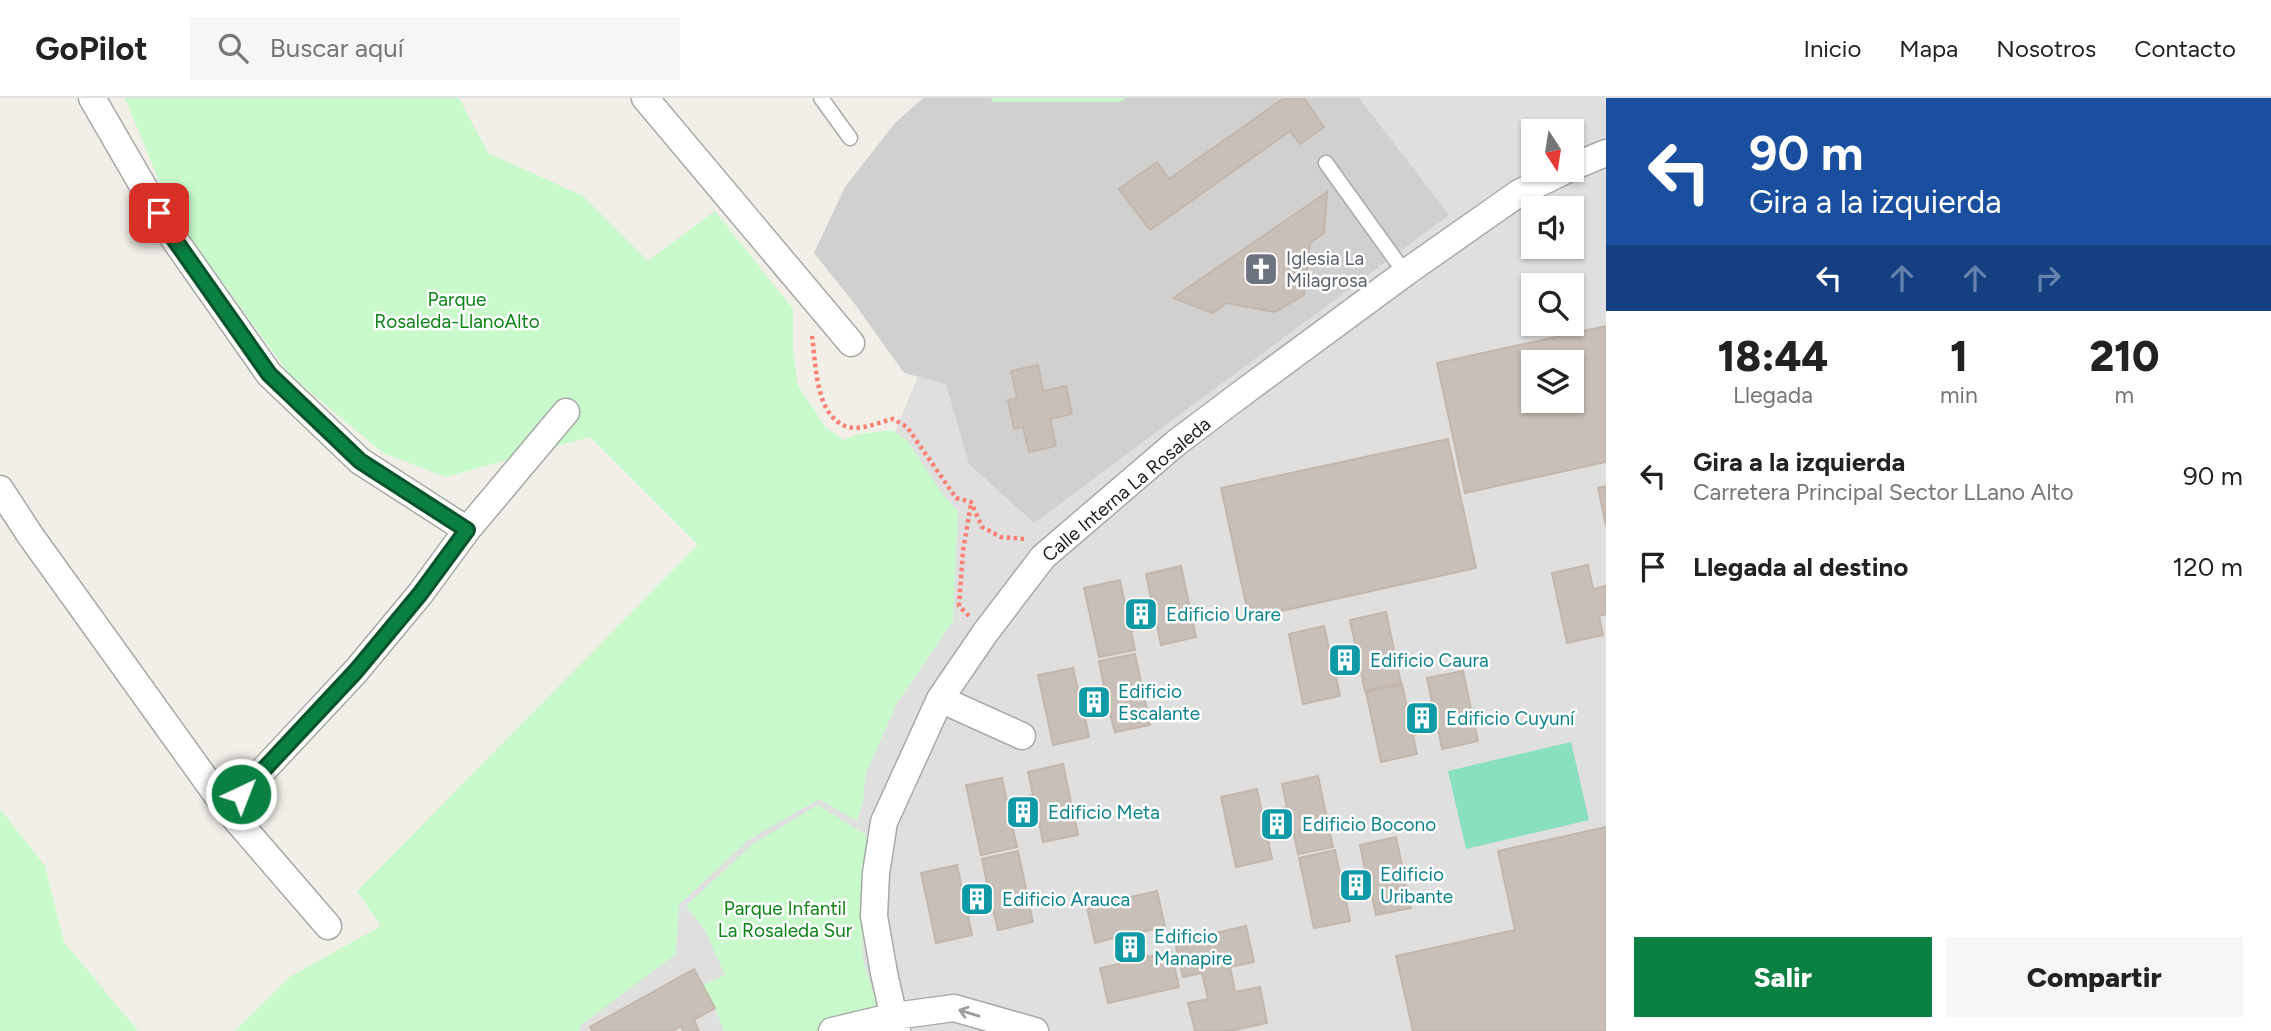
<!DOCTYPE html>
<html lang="es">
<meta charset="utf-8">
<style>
:root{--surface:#fff;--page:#f6f6f6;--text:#222;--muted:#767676;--line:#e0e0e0;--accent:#0b8043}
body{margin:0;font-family:Figtree,sans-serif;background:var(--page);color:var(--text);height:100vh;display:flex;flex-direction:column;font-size:26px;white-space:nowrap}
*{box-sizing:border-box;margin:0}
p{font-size:23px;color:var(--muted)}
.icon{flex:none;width:38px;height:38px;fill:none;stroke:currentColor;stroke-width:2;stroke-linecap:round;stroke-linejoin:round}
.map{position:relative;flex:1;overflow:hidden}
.sheet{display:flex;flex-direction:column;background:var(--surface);width:665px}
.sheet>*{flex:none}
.banner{background:#1a4fa0;color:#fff;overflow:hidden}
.needle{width:46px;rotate:168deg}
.controls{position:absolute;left:1521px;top:21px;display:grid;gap:14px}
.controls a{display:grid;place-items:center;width:63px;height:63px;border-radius:0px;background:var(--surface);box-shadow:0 2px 5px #0004;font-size:35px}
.pin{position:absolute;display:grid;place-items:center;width:60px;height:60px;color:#fff;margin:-30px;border-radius:14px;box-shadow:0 4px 10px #0006}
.me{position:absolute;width:77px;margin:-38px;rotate:43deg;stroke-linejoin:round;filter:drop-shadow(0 0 5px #0008)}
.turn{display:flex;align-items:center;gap:24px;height:147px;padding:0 28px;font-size:32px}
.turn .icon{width:91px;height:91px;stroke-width:2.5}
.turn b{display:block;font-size:49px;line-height:60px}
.lanes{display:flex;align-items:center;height:66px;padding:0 28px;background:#0003;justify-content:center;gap:35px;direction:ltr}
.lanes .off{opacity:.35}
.eta{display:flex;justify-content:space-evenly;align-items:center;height:119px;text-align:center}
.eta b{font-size:42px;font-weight:800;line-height:49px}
.button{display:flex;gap:14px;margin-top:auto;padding:14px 28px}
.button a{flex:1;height:80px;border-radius:0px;background:var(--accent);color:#fff;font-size:28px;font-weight:800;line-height:80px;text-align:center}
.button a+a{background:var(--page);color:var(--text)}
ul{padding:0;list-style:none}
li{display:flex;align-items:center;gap:21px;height:91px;padding:0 28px}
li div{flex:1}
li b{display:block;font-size:26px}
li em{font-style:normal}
header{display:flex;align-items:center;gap:42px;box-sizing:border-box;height:98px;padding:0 35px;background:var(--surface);border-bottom:2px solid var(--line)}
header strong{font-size:33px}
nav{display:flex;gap:38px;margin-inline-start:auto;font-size:24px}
.search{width:490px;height:63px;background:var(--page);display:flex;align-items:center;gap:18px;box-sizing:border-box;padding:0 24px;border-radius:0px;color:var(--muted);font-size:26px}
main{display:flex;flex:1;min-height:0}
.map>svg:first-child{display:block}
.residential{fill:#e0dfdf;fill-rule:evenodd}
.religious{fill:#d0d0d0}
.park{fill:#c8facc}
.pitch{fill:#88e0be}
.building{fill:#c7bfb8;stroke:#c4b6ab;stroke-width:2;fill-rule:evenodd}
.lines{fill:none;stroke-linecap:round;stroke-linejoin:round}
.lane-casing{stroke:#a9a9a9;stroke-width:17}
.street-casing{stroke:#a9a9a9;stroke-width:29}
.path{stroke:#fa8072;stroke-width:4.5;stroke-dasharray:3.5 3.5;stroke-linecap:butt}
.lane{stroke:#fff;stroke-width:14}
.street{stroke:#fff;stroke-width:26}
.oneway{stroke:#9c9c9c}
.route-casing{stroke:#07532c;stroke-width:18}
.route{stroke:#0b8043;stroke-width:12}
.labels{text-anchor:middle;stroke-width:5;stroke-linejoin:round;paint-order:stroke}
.worship-label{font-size:19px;fill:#5b616d;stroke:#fff;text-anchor:start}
.park-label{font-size:19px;fill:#0c8416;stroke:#fff}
.street-label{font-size:19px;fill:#222;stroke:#fff}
.culture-label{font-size:19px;fill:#0d838f;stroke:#fff;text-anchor:start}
</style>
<header>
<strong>GoPilot</strong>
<div class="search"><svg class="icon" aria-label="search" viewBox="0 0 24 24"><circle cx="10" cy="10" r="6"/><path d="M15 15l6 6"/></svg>Buscar aquí</div>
<nav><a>Inicio</a><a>Mapa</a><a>Nosotros</a><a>Contacto</a></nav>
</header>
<main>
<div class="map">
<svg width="1606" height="933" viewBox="0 0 1606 933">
<rect width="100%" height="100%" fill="#f2efe9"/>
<path class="residential" d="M1196,0H1606V933H498L867,402L944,215ZM1533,33H1572V72H1533ZM1533,110H1572V149H1533ZM1533,187H1572V226H1533ZM1533,264H1572V303H1533Z"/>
<path class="religious" d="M923,0H1359L1449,117L1034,425L969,366L946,286L904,275L854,205L814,155L845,89L895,25Z"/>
<path class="park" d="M125,0H459L488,55L583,98L648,163L715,113L793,211V253L798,288L826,330L844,342L859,336L892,332L907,342L943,397L958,413L953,523L897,605L866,675L863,703L857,723L819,701L748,742L679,807L676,856L581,927L579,933H235L291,878L381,828L357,793L698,447L590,339L446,379L383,355L290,277L173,117Z
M991,0H1126L1120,4H993Z
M818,707L877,744L862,818L863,862L882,922L832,933H724L715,910L703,887L725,877L705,832L686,808L753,746Z
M0,711L45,768L64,844L138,933H0Z"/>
<path class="pitch" d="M1571,644L1589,722L1466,751L1448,673Z"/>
<path class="building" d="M1284,0H1304L1324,29L1300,46L1290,33L1150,132L1119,91L1157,64L1169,81Z
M1327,94L1324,135L1310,145L1304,197L1275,214L1226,205L1213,215L1173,200Z
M1606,228V364L1465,395L1437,265ZM1533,264H1572V303H1533Z
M1038,267L1043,293L1066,288L1072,316L1050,321L1056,348L1029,354L1023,329L1014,331L1008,302L1017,300L1011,273Z
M1448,341L1476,470L1249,520L1221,390Z
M1606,388V428L1598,390Z
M1588,467L1593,491L1606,488V516L1599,518L1603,537L1567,545L1552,475Z
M1181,468L1196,539L1161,547L1157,527L1131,533L1135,552L1099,559L1084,490L1120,482L1125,506L1151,500L1146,476Z
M1386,514L1401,585L1365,593L1361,573L1336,579L1340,598L1303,606L1289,536L1324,528L1329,551L1355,546L1350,522Z
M1135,556L1150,627L1115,634L1110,615L1085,620L1089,639L1053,647L1038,577L1073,570L1078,593L1104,588L1099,563Z
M1463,573L1478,643L1442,651L1438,631L1413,637L1417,656L1381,664L1366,594L1402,586L1407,609L1432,604L1427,580Z
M1063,666L1078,737L1043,744L1039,724L1013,730L1017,749L981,757L966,687L1002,680L1007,703L1033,697L1028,674Z
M1318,678L1333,749L1298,756L1294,737L1268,742L1272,761L1236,769L1221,699L1257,691L1262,715L1287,709L1282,686Z
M1606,729V933H1413L1396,858L1515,832L1498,753Z
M1396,739L1411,810L1376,817L1372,798L1346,803L1350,823L1314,830L1299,760L1335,752L1340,776L1365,771L1360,747Z
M1018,753L1033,824L998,832L993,812L968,818L972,837L936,845L921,775L957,767L962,791L987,785L982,761Z
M1157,793L1165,829L1141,834L1147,859L1171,854L1179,889L1108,905L1100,870L1119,866L1114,840L1095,845L1087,809Z
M1246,828L1254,864L1230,869L1235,894L1260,889L1267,925L1229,933H1195L1188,905L1208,901L1202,875L1183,879L1175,844Z
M694,871L715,910L694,922L699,933H683L681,928L672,933H592L590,929Z"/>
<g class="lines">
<g class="lane-casing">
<path id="lane" d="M821,0L850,40
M1326,65L1405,175"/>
</g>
<g class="street-casing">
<path id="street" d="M92,0L172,138L269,276L360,363L467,432
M645,0L851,245
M1572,69L1606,55
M0,391L30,437L227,711L328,828
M940,601L1022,638
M227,711L356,573L420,496L467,432L566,314
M832,933L895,918L954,910L1035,933
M897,933L884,875L874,818L876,775L884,724L940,601L985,535L1043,459L1176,345L1241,296L1405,175L1519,95L1566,72"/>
</g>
<path class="path" d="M812,238C816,265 815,316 845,328C859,334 879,324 893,321L907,329L956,400L971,404L982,429L1001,439L1025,441
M969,518L959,508L963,453L971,405"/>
<use href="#lane" class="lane"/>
<use href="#street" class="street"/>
</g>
<defs><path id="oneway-shaft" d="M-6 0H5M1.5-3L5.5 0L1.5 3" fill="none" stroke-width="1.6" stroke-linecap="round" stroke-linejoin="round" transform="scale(1.75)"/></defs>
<use class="oneway" href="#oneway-shaft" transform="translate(969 915) rotate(-163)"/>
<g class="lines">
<g class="route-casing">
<path id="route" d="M159,115L172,138L269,276L360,363L467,432L420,496L356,573L241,696"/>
</g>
<use href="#route" class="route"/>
</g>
<defs>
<g id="church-square" transform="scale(1.75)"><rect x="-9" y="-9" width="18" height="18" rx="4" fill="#6b7280" stroke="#fff"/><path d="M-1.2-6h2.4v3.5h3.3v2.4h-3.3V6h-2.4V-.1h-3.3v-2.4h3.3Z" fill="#fff"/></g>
<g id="building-square" transform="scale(1.75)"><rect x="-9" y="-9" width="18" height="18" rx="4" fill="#0f9aa8" stroke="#fff"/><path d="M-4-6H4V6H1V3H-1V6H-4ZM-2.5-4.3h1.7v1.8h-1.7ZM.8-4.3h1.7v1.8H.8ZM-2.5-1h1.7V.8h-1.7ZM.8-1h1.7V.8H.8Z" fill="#fff"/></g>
</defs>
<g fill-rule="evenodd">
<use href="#church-square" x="1261" y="171"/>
<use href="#building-square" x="1141" y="516"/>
<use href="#building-square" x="1345" y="562"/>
<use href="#building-square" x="1094" y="604"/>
<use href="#building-square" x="1422" y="620"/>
<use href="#building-square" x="1023" y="714"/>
<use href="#building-square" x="1277" y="726"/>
<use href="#building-square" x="1356" y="787"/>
<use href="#building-square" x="977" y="801"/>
<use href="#building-square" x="1130" y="849"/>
</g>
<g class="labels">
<g class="worship-label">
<text x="1286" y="167">Iglesia La<tspan x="1286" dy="22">Milagrosa</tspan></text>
</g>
<g class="park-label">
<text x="457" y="208">Parque<tspan x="457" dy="22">Rosaleda-LlanoAlto</tspan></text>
<text x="785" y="817">Parque Infantil<tspan x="785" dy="22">La Rosaleda Sur</tspan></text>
</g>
<g class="street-label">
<text transform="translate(1126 391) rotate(-40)" y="7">Calle Interna La Rosaleda</text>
</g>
<g class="culture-label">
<text x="1166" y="523">Edificio Urare</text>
<text x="1370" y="569">Edificio Caura</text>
<text x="1118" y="600">Edificio<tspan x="1118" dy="22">Escalante</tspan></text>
<text x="1446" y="627">Edificio Cuyuní</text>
<text x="1048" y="721">Edificio Meta</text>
<text x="1302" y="733">Edificio Bocono</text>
<text x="1380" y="783">Edificio<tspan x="1380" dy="22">Uribante</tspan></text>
<text x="1002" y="808">Edificio Arauca</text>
<text x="1154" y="845">Edificio<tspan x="1154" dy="22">Manapire</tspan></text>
</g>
</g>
</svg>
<div class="controls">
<a><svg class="needle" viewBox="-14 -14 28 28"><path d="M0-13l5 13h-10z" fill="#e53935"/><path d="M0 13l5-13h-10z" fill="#767676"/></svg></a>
<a><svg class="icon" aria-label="sound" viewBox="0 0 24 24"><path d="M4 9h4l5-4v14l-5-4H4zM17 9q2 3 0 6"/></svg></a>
<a><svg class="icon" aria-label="search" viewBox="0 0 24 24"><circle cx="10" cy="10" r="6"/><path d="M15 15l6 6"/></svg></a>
<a><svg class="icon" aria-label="layers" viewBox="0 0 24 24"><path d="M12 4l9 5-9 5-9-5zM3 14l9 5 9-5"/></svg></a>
</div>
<div class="pin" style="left:159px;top:115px;background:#d93025"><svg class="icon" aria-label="arrive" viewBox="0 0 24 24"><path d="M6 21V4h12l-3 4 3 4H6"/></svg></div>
<svg class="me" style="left:241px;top:696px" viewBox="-20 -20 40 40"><circle r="17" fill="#0b8043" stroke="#fff" stroke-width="3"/><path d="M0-11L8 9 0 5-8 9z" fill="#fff"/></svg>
</div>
<section class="sheet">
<div class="banner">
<div class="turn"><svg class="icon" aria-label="left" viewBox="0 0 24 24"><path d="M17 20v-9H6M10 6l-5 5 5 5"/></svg><div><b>90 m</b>Gira a la izquierda</div></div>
<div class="lanes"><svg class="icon" aria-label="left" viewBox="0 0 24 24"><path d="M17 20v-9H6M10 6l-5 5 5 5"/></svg><svg class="icon off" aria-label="ahead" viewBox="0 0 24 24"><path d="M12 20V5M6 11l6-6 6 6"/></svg><svg class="icon off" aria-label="ahead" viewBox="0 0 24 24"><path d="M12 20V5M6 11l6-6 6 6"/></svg><svg class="icon off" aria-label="right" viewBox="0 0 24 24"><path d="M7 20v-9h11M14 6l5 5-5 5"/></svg></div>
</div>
<div class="eta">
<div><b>18:44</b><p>Llegada</p></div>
<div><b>1</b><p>min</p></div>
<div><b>210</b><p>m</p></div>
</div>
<ul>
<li><svg class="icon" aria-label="left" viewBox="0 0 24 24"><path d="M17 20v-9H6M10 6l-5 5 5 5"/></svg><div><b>Gira a la izquierda</b><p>Carretera Principal Sector LLano Alto</p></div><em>90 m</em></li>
<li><svg class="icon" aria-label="arrive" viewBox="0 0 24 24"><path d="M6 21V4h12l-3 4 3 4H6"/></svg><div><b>Llegada al destino</b></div><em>120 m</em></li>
</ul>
<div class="button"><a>Salir</a><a>Compartir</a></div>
</section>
</main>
